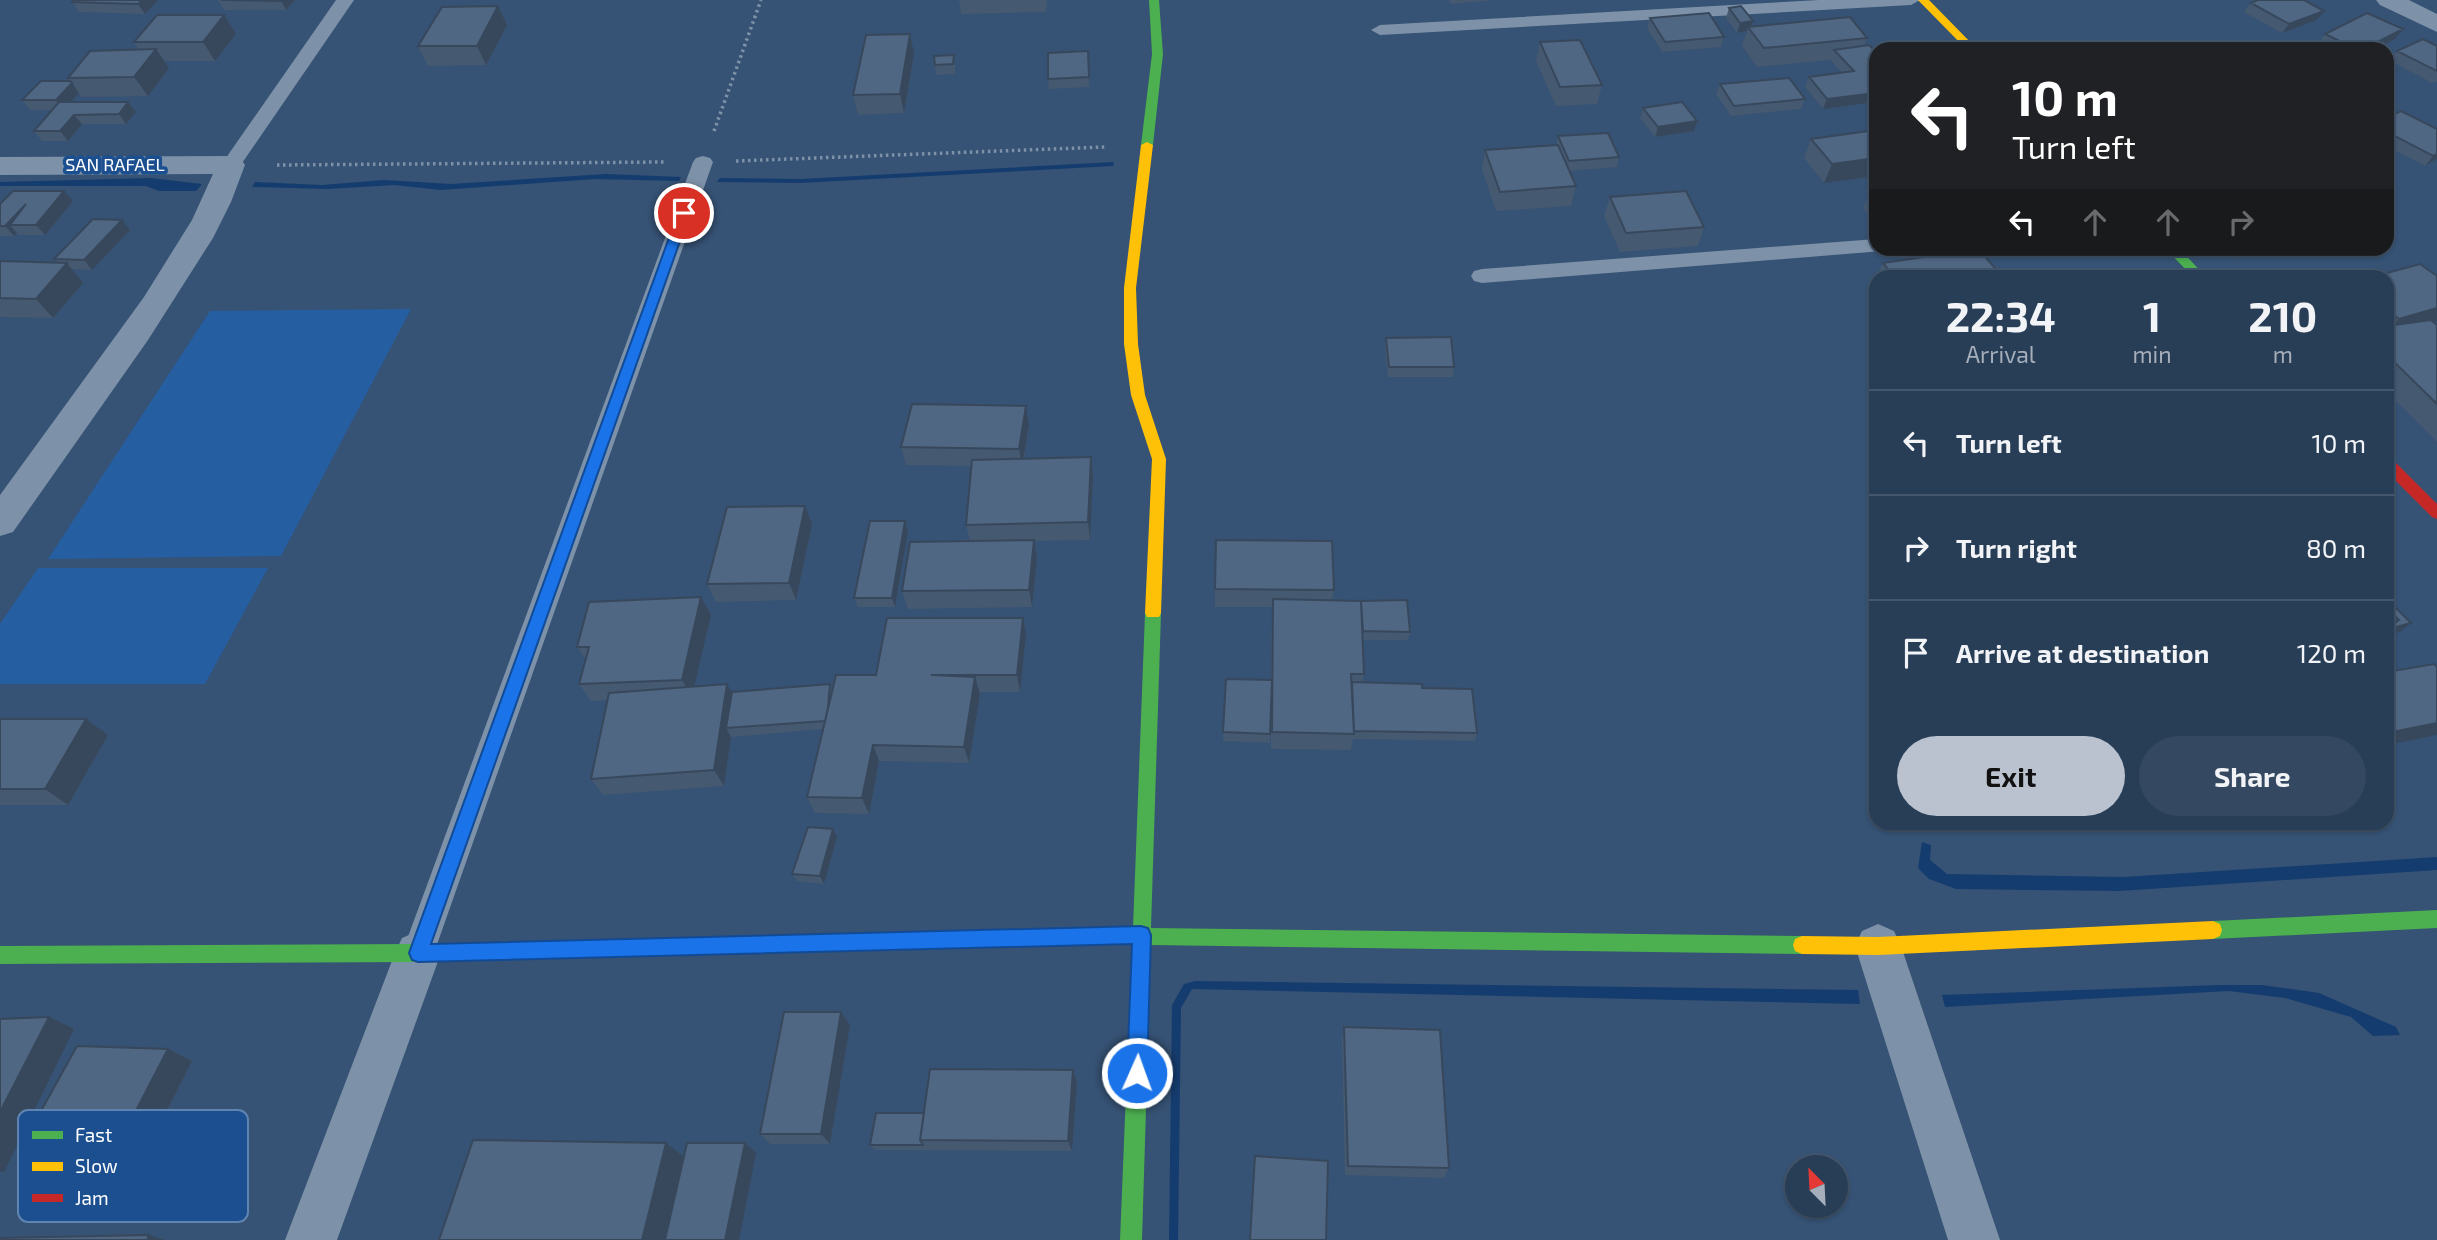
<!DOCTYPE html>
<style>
:root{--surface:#283e57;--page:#344961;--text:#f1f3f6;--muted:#a5aeba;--line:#44576d;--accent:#b9c2ce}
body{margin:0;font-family:"Exo 2",sans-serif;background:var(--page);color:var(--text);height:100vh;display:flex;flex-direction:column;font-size:26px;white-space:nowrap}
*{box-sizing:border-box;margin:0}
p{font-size:23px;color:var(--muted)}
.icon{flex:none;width:38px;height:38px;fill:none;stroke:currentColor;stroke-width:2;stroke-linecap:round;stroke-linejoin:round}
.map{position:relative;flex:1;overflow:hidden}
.details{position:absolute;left:1869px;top:270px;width:525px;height:560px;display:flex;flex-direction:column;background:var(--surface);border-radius:21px;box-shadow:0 2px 5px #0004,0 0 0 2px var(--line)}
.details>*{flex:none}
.top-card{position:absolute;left:1869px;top:42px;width:525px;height:214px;border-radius:21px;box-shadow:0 2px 5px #0004,0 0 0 2px var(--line);background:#202124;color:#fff;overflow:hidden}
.needle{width:46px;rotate:336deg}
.buttons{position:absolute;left:1785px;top:1155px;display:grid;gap:14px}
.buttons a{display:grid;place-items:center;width:63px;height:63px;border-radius:50%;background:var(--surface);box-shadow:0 2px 5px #0004,0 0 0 2px var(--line);font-size:35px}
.pin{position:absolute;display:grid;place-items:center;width:60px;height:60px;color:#fff;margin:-30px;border:4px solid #fff;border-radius:50%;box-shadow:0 2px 7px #0007}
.me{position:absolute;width:77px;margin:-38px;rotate:2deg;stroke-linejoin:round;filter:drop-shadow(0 0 5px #0008)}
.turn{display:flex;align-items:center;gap:24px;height:147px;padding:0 28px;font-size:32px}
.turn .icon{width:91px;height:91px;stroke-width:2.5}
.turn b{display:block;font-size:49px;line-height:60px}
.lanes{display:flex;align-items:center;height:66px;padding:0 28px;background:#0003;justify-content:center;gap:35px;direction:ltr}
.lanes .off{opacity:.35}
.eta{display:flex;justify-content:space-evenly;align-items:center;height:119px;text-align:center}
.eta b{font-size:42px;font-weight:700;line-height:49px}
.cta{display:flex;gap:14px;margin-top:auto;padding:14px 28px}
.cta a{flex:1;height:80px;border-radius:42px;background:var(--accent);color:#111;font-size:28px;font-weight:700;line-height:80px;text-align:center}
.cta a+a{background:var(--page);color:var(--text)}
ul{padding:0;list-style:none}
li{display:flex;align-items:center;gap:21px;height:105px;padding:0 28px;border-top:2px solid var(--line)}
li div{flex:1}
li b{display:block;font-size:26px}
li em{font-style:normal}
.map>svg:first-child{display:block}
.green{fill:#265fa1}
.water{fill:#153c6e}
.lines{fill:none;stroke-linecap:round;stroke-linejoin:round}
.path{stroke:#7d92a8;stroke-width:3.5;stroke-dasharray:2.5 3.5;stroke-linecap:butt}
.lane{fill:#7d92a8;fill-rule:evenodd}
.street{fill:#7d92a8;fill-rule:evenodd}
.fast{fill:#4caf50;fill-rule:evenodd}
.slow{fill:#ffc107;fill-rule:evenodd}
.jam{fill:#c62828;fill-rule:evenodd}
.wall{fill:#455971}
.shaded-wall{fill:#38485c}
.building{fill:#506783;stroke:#38485c;stroke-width:2}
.route{fill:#1a73e8;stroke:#114b97;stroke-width:2}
.labels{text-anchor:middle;stroke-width:7;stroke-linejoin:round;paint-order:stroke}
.far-street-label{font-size:18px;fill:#fff;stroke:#1b4f8f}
.key{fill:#1b4f8f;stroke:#5f84b1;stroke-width:2}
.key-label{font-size:19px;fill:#fff}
</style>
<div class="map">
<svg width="2437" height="1240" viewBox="0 0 2437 1240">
<rect width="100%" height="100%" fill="#365274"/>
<path class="green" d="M411,309L281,556L48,559L210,311Z
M38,568H268L205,684H0V624Z"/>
<path class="water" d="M1114,162L1113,166L800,183L717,182L720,178L801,179Z
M606,174L681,177L679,181L595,179L441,190L394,185L328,189L252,187L255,182L322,185L384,180L451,184Z
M151,178L202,184L196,191H159L146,186H0V182Z
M1922,842L1931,845L1930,860L1947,874L2124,877L2437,857V870L2119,891L1956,889L1929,879L1918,868Z
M1195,981L1858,990L1860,1004L1192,989L1181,1008L1178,1240H1169L1172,1005L1184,984Z
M2220,985H2262L2319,993L2396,1027L2400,1035L2373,1036L2351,1017L2285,998L2229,991L1945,1007L1942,995Z"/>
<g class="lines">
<path class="path" d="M714,131L761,0
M736,161L1105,147
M277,165L664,162"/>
<path class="lane" d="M336,0H354L238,169H224L221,165Z
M1819,0H1920L1911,5L1380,35L1371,30L1380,25Z
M703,156L710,158L713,162L434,953L429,964L418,968L407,964L402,953L693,162L696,158Z
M1876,239V248H1885L1883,251L1482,283L1474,281L1471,276L1474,271L1482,269Z"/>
<path class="street" d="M2376,0H2409L2437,14V32L2380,5Z
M231,156L241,159L245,165L231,202L213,238L148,340L13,532L0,536V495L144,297L192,220L213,174L0,175V157Z
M1878,924L1894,931L1901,946L2000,1240H1948L1855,946L1862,931Z
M418,931L434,938L441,953L337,1240H285L395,953L402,938Z"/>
<path class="fast" d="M1149,0H1159L1163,54L1153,145L1147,148L1141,145L1152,54Z
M2165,248H2179L2205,276H2192Z
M1153,607L1159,609L1161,613L1151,928L1802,936L1809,939L1811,945L1809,951L1802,954L1151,945L1142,1240H1120L1132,945H1100L1093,942L1091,936L1093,930L1100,927L1133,928L1145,613L1147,609Z
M2437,910V928L2213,939L2206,936L2204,930L2206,924L2213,921Z
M781,935L788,938L790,944L788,950L781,953L418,962L0,964V946L418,944Z"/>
<path class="slow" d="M1918,0H1929L1977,49H1966Z
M1147,142L1153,145L1136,288L1138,344L1145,395L1166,459L1161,613L1159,617H1147L1145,613L1152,459L1131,395L1124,344V288L1141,145Z
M2213,921L2220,924L2222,930L2220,936L2213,939L1878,955L1802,954L1795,951L1793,945L1795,939L1802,936L1878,937Z
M1100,927L1107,930L1109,936L1107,942L1100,945L781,953L774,950L772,944L774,938L781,935Z"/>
<path class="jam" d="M2387,458L2392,459L2437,504V519L2432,517L2387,472Z"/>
</g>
<path class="wall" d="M158,0L145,14L79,12L72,2Z
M218,0H295L286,10H224Z
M959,0H1047L1046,12L961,14Z
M1449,0H1495L1451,4Z
M2251,3L2317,20L2282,33L2244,12Z
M498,6L507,25L486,65L428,66L418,46Z
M1729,8L1751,27L1867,38L1864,46L1876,78V102L1823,109L1805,87L1809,77L1842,73L1830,60L1757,67L1742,46L1747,31L1737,33L1726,18Z
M224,15L236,34L215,61H164L169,68L148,96L82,97L79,93L71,102H128L136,112L126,124H82L68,141H42L34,131L52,110H30L22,100L70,81L68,78L139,50L134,42Z
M1650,18L1724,37L1721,47L1662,52L1647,28Z
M2403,29L2395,39L2376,49H2328L2318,44L2325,34Z
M910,34L914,53L904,113L858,115L853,95Z
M1540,42L1602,85L1597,104L1556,106L1536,61Z
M2437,46V81L2432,83L2389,60L2397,51Z
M1088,51L1089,87L1049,89L1048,79Z
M934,56L955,65V74L936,75Z
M1720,84L1805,99L1801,109L1731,116L1716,94Z
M1643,108L1694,131L1655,137L1640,118Z
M2387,118L2437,129V159L2425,166L2387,146Z
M1876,130V176L1824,183L1804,158L1811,139Z
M1558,136L1619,157L1617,167L1569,171L1576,186L1571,206L1496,211L1482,169L1485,150L1556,146Z
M1610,197L1704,227L1698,246L1620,252L1604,216Z
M1868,197H1876V230L1863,207Z
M73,201L45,235H19L17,233L14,236H0V204Z
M130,230L92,270L71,269L83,283L53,318L0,317V261L59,263L54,259Z
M2223,248H2263L2238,259Z
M1883,263L2002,276H1876Z
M2387,276L2437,325V442L2387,392Z
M1386,338L1454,367L1453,377H1388L1385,348Z
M1026,406L1029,425L1024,458L1091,457L1093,475L1090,540L1034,541L1037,558L1032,607L908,609L902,591L970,541L966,525L972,466L906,465L901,447Z
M905,521L908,531L895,607H858L854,598Z
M812,524L796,600L716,602L707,584Z
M1215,589L1334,590L1332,601L1410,632L1408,640H1363L1364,674L1363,682L1422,688L1477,733L1475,741L1353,739L1351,750L1271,749V693L1270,743L1223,741L1226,679L1271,680L1272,607H1215Z
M701,597L711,615L694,686L732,692L833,689L876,675L1026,635L1020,692H979L980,694L969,763L879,761L869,814L815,813L807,797L823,729L731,737L724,786L603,795L591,779L608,700L591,701L579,684L586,660L577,647Z
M0,719H86L108,735L68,805H0Z
M837,837L824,884L797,881L792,874Z
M850,1025L830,1144H770L760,1134Z
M1344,1027L1449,1168L1444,1178L1345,1175L1342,1039Z
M168,1049L192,1061L141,1161L49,1157L21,1147Z
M1073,1070L1077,1082L1072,1151L874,1150L870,1145L924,1113Z"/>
<path class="shaded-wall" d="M142,0H158L145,14L138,4Z
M281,0H295L286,10Z
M498,6L507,25L486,65L477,46Z
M2324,11L2317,20L2282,33L2289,24Z
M224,15L236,34L215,61L203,42Z
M1753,21L1750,30L1748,27L1747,31L1737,33L1740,23Z
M2403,29L2395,39L2376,49H2364Z
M910,34L914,53L904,113L900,94Z
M156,49L169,68L148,96L134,77Z
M1876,68V77L1864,79L1868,69Z
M72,83L79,93L64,110L56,100Z
M1876,93V102L1823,109L1827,99Z
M128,102L136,112L126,124L119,114Z
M74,115L82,124L68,141L60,131Z
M1697,121L1694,131L1655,137L1658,127Z
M2437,154V159L2425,166L2433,156Z
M1876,158V176L1824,183L1832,164Z
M64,191L73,201L45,235L36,225Z
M26,204L10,225L17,233L14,236L5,226Z
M122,220L130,230L92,270L84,260Z
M2246,248H2263L2238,259Z
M67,263L83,283L53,318L36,299Z
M2437,308V321L2387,336V332L2399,319Z
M1026,406L1029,425L1022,467L1019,449Z
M1091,457L1093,475L1090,540L1088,522Z
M805,506L812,524L796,600L789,583Z
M905,521L908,531L895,607L892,598Z
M1034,540L1037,558L1032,607L1029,590Z
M701,597L711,615L692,696L682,680Z
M1023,618L1026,635L1020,692L1017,675Z
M2399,620L2411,623L2400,632L2387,635V623Z
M975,677L980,694L969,763L964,747Z
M727,684L737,701L726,728L731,737L724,786L714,770Z
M86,719L108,735L68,805L45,789Z
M2437,723V735L2387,745V733Z
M873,745L879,761L869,814L862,798Z
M833,829L837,837L824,884L820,876Z
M841,1012L850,1025L830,1144L821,1134Z
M49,1017L74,1029L4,1172L0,1171V1112Z
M168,1049L192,1061L141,1161L115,1151Z
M1073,1070L1077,1082L1072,1151L1068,1141Z
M666,1143L684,1157L664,1240H642Z
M745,1143L756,1153L739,1240H725Z
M149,1235L165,1240H147Z"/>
<path class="building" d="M74,0H142L138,4L72,2Z
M221,0H281V1Z
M2258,0H2304L2324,11L2289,24L2251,3Z
M498,6L477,46H418L442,7Z
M1741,6L1753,21L1740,23L1729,8Z
M1709,13L1724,37L1665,42L1650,18Z
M2367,13L2403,29L2364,49H2356L2325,34Z
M157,15H224L203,42H134Z
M1850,17L1867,38L1764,48L1748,27Z
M910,34L900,94L853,95L866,35Z
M2423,39L2437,46V71L2397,51Z
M1580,40L1602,85L1560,87L1540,42Z
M1869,45L1876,52V68L1868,69L1876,78V93L1827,99L1809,77L1854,71L1834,50Z
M1926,47L1928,49H1909Z
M156,49L134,77L68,78L90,51Z
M1088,51L1089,77L1048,79V53Z
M954,55L953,64L935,65L934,56Z
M1789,78L1805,99L1734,106L1720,84Z
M41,81H70L72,83L56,100H22Z
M59,102H128L119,114L74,115L60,131H34Z
M1682,102L1697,121L1658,127L1643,108Z
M2401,111L2437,129V154L2433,156L2387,132V118Z
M1876,130V158L1832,164L1811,139Z
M1608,133L1619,157L1569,161L1558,136Z
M1558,145L1576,186L1500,192L1485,150Z
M13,191H64L36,225H10L26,204L5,226H0V204Z
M1686,191L1704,227L1626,233L1610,197Z
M1868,197H1876V211Z
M93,219L122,220L84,260L54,259Z
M1978,249L2002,276H1894L1883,263Z
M0,261L67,263L36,299L0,298Z
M2420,264L2437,276V308L2399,319L2387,310V276H2376Z
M2431,320L2437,325V404L2387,355V326Z
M1451,337L1454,367H1389L1386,338Z
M912,404L1026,406L1019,449L901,447Z
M1091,457L1088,522L966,525L972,460Z
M805,506L789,583L707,584L727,507Z
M870,521H905L892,598H854Z
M1034,540L1029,590L902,591L910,542Z
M1216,540L1332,541L1334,590L1215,589Z
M701,597L682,680L579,684L589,647H577L589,602Z
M1273,599L1361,601L1364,674H1351L1354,734L1272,732Z
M2387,599L2411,623L2388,629L2399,620L2387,608Z
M1407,600L1410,632L1363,631L1361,601H1358Z
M2387,608L2399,620L2387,623Z
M887,618H1023L1017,675H931L975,677L964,747L873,745L862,798L807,797L836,675H876Z
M2434,664L2437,667V723L2387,733V672Z
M1226,679L1272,680L1270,734L1223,732Z
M1352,682L1422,684V688L1472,689L1477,733L1354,731Z
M727,684L714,770L591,779L609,693Z
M830,684L828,707L825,721L726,728L732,692Z
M0,719H86L45,789H0Z
M808,827L833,829L820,876L792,874Z
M784,1012H841L821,1134H760Z
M49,1017L0,1112V1019Z
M1344,1027L1440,1030L1449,1168L1348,1166Z
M77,1046L168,1049L115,1151L21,1147Z
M930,1069L1073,1070L1068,1141L920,1140Z
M876,1113H924L920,1140L923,1145H870Z
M473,1140L666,1143L642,1240H439Z
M687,1143H745L725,1240H665Z
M1255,1156L1328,1161L1326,1240H1250Z
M149,1235L147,1240H0V1238Z"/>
<path class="route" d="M684,209L690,213L431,944L1141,926L1148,928L1151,935L1147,1073L1144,1080L1137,1083L1130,1080L1127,1073L1132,944L418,962L412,960L409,953L678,213Z"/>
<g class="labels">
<g class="far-street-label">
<text x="115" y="171">SAN RAFAEL</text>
</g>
</g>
<rect x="18" y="1110" width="230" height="112" rx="10" class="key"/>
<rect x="32" y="1131" width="31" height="8" fill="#4caf50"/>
<rect x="32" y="1162" width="31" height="9" fill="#ffc107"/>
<rect x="32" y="1194" width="31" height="8" fill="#c62828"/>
<g class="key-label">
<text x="75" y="1142">Fast</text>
<text x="75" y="1173">Slow</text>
<text x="75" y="1205">Jam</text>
</g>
</svg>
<div class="buttons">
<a><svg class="needle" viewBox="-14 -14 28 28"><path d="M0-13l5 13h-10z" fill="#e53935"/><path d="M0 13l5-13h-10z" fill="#a5aeba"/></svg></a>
</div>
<div class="pin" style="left:684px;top:213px;background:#d93025"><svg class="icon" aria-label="arrive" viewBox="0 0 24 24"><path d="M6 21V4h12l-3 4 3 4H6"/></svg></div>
<svg class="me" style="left:1137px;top:1073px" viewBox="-20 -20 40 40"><circle r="17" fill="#1a73e8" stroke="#fff" stroke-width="3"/><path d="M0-11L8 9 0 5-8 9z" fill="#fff"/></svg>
<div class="top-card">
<div class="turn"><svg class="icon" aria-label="left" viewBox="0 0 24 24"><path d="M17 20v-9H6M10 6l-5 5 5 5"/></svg><div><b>10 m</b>Turn left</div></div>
<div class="lanes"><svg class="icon" aria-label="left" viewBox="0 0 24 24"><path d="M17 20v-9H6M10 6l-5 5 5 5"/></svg><svg class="icon off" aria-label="ahead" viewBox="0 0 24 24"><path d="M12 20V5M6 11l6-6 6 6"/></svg><svg class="icon off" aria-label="ahead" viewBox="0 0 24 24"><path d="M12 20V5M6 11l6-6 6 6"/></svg><svg class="icon off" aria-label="right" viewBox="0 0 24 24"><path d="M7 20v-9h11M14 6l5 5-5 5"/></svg></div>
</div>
<section class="details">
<div class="eta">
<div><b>22:34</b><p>Arrival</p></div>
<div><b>1</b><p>min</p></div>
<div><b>210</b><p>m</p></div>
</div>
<ul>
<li><svg class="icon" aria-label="left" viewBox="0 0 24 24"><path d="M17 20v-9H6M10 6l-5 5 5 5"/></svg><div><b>Turn left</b></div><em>10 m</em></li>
<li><svg class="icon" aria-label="right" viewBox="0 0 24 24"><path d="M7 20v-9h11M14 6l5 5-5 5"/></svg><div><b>Turn right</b></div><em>80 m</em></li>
<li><svg class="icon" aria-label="arrive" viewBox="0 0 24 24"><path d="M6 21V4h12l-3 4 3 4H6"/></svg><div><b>Arrive at destination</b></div><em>120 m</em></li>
</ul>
<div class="cta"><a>Exit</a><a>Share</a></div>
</section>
</div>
